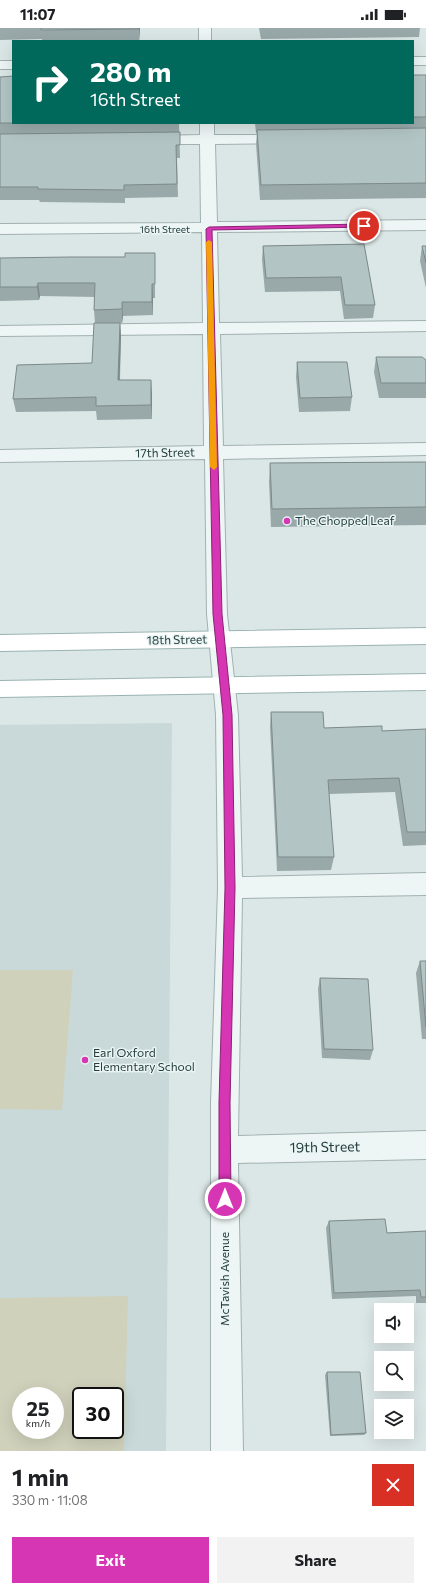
<!DOCTYPE html>
<meta charset="utf-8">
<style>
:root{--surface:#fff;--page:#f2f2f2;--text:#202124;--muted:#757577;--accent:#d635b3}
body{margin:0;font-family:Commissioner,sans-serif;background:var(--page);color:var(--text);height:100vh;display:flex;flex-direction:column;font-size:15px;white-space:nowrap}
*{box-sizing:border-box;margin:0}
p{font-size:13px;color:var(--muted)}
.icon{flex:none;width:22px;height:22px;fill:none;stroke:currentColor;stroke-width:2;stroke-linecap:round;stroke-linejoin:round}
.map{position:relative;height:1423px;overflow:hidden}
.panel{display:flex;flex-direction:column;background:var(--surface);flex:1}
.panel>*{flex:none}
.hud{position:absolute;left:12px;top:12px;width:402px;height:84px;border-radius:0px;box-shadow:0 4px 16px #0002;background:#00695c;color:#fff;overflow:hidden}
.tools{position:absolute;left:374px;top:1275px;display:grid;gap:8px}
.tools a{display:grid;place-items:center;width:40px;height:40px;border-radius:0px;background:var(--surface);box-shadow:0 4px 16px #0002;font-size:20px}
.speed{position:absolute;left:12px;top:1359px;display:flex;gap:8px;font-size:20px;font-weight:700;text-align:center}
.speed>*{display:grid;place-content:center;width:52px;height:52px;border-radius:50%;background:var(--surface);box-shadow:0 4px 16px #0002;line-height:1}
.speed small{font-size:10px;font-weight:400}
.speed .limit{border:2px solid #111;border-radius:6px;background:#fff;color:#111}
.pin{position:absolute;display:grid;place-items:center;width:34px;height:34px;color:#fff;margin:-17px;border:2px solid #fff;border-radius:50%;box-shadow:0 1px 4px #0007}
.me{position:absolute;width:44px;margin:-22px;rotate:0deg;stroke-linejoin:round;filter:drop-shadow(0 0 3px #0008)}
.turn{display:flex;align-items:center;gap:14px;height:84px;padding:0 12px;font-size:18px}
.turn .icon{width:52px;height:52px;stroke-width:2.5}
.turn b{display:block;font-size:28px;line-height:34px}
.round{display:grid;place-items:center;flex:none;width:42px;height:42px;border-radius:0px;background:var(--page)}
.summary{display:flex;align-items:center;justify-content:space-between;height:68px;padding:0 12px}
h1{font-size:24px;font-weight:700;line-height:30px}
.primary-button{display:flex;gap:8px;margin-top:auto;padding:8px 12px}
.primary-button a{flex:1;height:46px;border-radius:0px;background:var(--accent);color:#fff;font-size:16px;font-weight:700;line-height:46px;text-align:center}
.primary-button a+a{background:var(--page);color:var(--text)}
.status{display:flex;justify-content:space-between;align-items:center;height:28px;padding:0 20px;background:var(--surface);direction:ltr}
.status svg{height:11px;fill:currentColor}
.map>svg:first-child{display:block}
.built{fill:#c9d9d9;fill-rule:evenodd}
.green{fill:#cfd1bb;fill-rule:evenodd}
.lines{fill:none;stroke-linecap:round;stroke-linejoin:round}
.minor-casing{stroke:#a0b1b0;stroke-width:2}
.major-casing{stroke:#9ab3b2;stroke-width:2}
.minor{fill:#eef5f5;fill-rule:evenodd}
.major{fill:#fff;fill-rule:evenodd}
.wall{fill:#99a9a9}
.shaded-wall{fill:#7d8989}
.building{fill:#b2c4c4;stroke:#7d8989}
.route{fill:#d635b3;stroke:#8b2274}
.slow{fill:#f59e0b}
.poi-dot{fill:#d635b3;stroke:#eaf4f4;stroke-width:1.5}
.labels{text-anchor:middle;stroke-width:3;stroke-linejoin:round;paint-order:stroke}
.far-street-label{font-size:10px;fill:#243d3d;stroke:#eaf4f4}
.street-label{font-size:12px;fill:#243d3d;stroke:#eaf4f4}
.poi-label{font-size:12px;fill:#243d3d;stroke:#eaf4f4;text-anchor:start}
.near-street-label{font-size:14px;fill:#243d3d;stroke:#eaf4f4}
</style>
<div class="status"><b>11:07</b><svg viewBox="0 0 49 12"><path d="M0 12V9h3v3zM5 12V6h3v6zM10 12V3h3v9zM15 12V0h3v12zM26 1h20v11H26zM47 4h2v5h-2z"/></svg></div>
<div class="map">
<svg width="426" height="1423" viewBox="0 0 426 1423">
<rect width="100%" height="100%" fill="#dbe7e6"/>
<path class="built" d="M172,695L166,1423H0V697ZM21,1368H55V1402H21ZM81,1368H115V1402H81Z"/>
<path class="green" d="M0,942H73L62,1082L0,1081Z
M128,1268L124,1423H0V1270ZM21,1368H55V1402H21ZM81,1368H115V1402H81Z"/>
<g class="lines">
<g class="minor-casing">
<path id="minor" d="M199,0H211V13H199Z
M413,29H426V37H413Z
M0,33H13V41H0Z
M200,95H214V107H287L292,108L294,111L292,114L287,115L215,116L217,194L426,192V202L217,204L219,295L426,293V303L220,306L223,418L426,415V427L223,431L227,586L238,687L242,849L426,845V867L242,870L238,1108L426,1103V1131L238,1135L243,1423H211V1075L218,860L216,687L207,586L205,431L0,434V422L204,418L203,306L0,308V298L203,295L202,204L0,206V196L201,195L200,116H149L144,115L142,112L144,109L149,108L200,107Z"/>
</g>
<g class="major-casing">
<path id="major" d="M426,600V616L0,623V607Z
M426,646V662L0,669V653Z"/>
</g>
<use href="#minor" class="minor"/>
<use href="#major" class="major"/>
</g>
<path class="wall" d="M0,0H140L139,13H42V11L0,12Z
M259,0H420L419,9L261,11Z
M413,47H426V170L260,172L256,116L257,105H256L255,95H413Z
M0,49L13,95H179L180,130H177L178,169L125,170V175L40,174L39,172H0Z
M364,216L375,277L373,290L344,291L340,263L265,264L262,232L263,218Z
M422,218H426V260L420,233Z
M0,230L155,238V270H153V287L123,288L122,295H120L121,308L120,352L152,365V391L97,392L96,383L16,384L13,371L92,335L95,295L94,282L95,269L40,268L39,272L0,273Z
M376,329L426,332V370H379L374,344Z
M297,334L352,369L350,383L299,384L296,349Z
M426,434V497L271,499L269,454L270,435Z
M271,684L324,700L382,703L426,701V817L403,818L395,764L329,766L334,829L331,842L277,843L270,699Z
M420,933H426V1011H422L416,945Z
M320,950L373,1022L370,1032L322,1030L318,961Z
M329,1193L387,1205L426,1203V1275H416V1268L332,1271L326,1200Z
M327,1344L366,1405L364,1407L330,1408L325,1347Z"/>
<path class="shaded-wall" d="M139,0H140L139,13Z
M38,255L40,268L39,272L37,259Z
M152,256L153,270V287L152,274Z
M122,274L123,288L122,295Z
M120,295L121,308L119,366L118,352Z
M151,352L152,365V391L151,377Z"/>
<path class="building" d="M41,0H139V1L41,2Z
M413,47H426V89H413Z
M13,48V95H0V49Z
M426,100V155L261,157L257,102Z
M180,104V117H176L177,156L124,157V162L38,161V159H0V106Z
M364,216L375,277H345L341,249L266,250L263,218Z
M422,218H426V235Z
M125,225H155V256H152V274H122V281L94,282L95,255H38L37,259H0V230L70,229H125Z
M94,295H120L118,352H151V377L96,378V369L13,371L17,337L92,335Z
M376,329H422L426,332V355H381Z
M297,334H347L352,369L300,370Z
M426,434V479L272,481L270,435Z
M271,684H323L324,700L382,698V703L426,701V804H407L399,750L328,752L334,829H278Z
M420,933H426V999Z
M320,950L368,951L373,1022L324,1021Z
M385,1191L387,1205L426,1203V1269H421L420,1262L334,1265L329,1193Z
M327,1344H360L366,1405L331,1407Z"/>
<path class="route" d="M364,196L367,198L366,199L212,202L222,586L232,687L235,860L230,1075L231,1171L229,1175L225,1177L221,1175L219,1171V1075L225,860L223,687L213,586L206,201L209,199Z"/>
<path class="slow" d="M209,212L212,214L217,439L214,442L210,439L206,214Z"/>
<g class="poi-dot">
<circle cx="287" cy="493" r="4"/>
<circle cx="85" cy="1032" r="4"/>
</g>
<g class="labels">
<g class="far-street-label">
<text x="165" y="205">16th Street</text>
</g>
<g class="street-label">
<text transform="translate(165 425) rotate(-1)" y="4">17th Street</text>
<text transform="translate(177 612) rotate(-1)" y="4">18th Street</text>
<text transform="translate(225 1251) rotate(-90)" y="4">McTavish Avenue</text>
</g>
<g class="poi-label">
<text x="295" y="497">The Chopped Leaf</text>
<text x="93" y="1029">Earl Oxford<tspan x="93" dy="14">Elementary School</tspan></text>
</g>
<g class="near-street-label">
<text transform="translate(325 1119) rotate(-1)" y="5">19th Street</text>
</g>
</g>
</svg>
<div class="tools">
<a><svg class="icon" aria-label="sound" viewBox="0 0 24 24"><path d="M4 9h4l5-4v14l-5-4H4zM17 9q2 3 0 6"/></svg></a>
<a><svg class="icon" aria-label="search" viewBox="0 0 24 24"><circle cx="10" cy="10" r="6"/><path d="M15 15l6 6"/></svg></a>
<a><svg class="icon" aria-label="layers" viewBox="0 0 24 24"><path d="M12 4l9 5-9 5-9-5zM3 14l9 5 9-5"/></svg></a>
</div>
<div class="speed"><div>25<small>km/h</small></div><div class="limit">30</div></div>
<div class="pin" style="left:364px;top:198px;background:#d93025"><svg class="icon" aria-label="arrive" viewBox="0 0 24 24"><path d="M6 21V4h12l-3 4 3 4H6"/></svg></div>
<svg class="me" style="left:225px;top:1171px" viewBox="-20 -20 40 40"><circle r="17" fill="#d635b3" stroke="#fff" stroke-width="3"/><path d="M0-11L8 9 0 5-8 9z" fill="#fff"/></svg>
<div class="hud">
<div class="turn"><svg class="icon" aria-label="right" viewBox="0 0 24 24"><path d="M7 20v-9h11M14 6l5 5-5 5"/></svg><div><b>280 m</b>16th Street</div></div>
</div>
</div>
<section class="panel">
<div class="summary"><div><h1>1 min</h1><p>330 m · 11:08</p></div><a class="round" style="background:#d93025;color:#fff"><svg class="icon" aria-label="close" viewBox="0 0 24 24"><path d="M6 6l12 12M18 6L6 18"/></svg></a></div>
<div class="primary-button"><a>Exit</a><a>Share</a></div>
</section>
